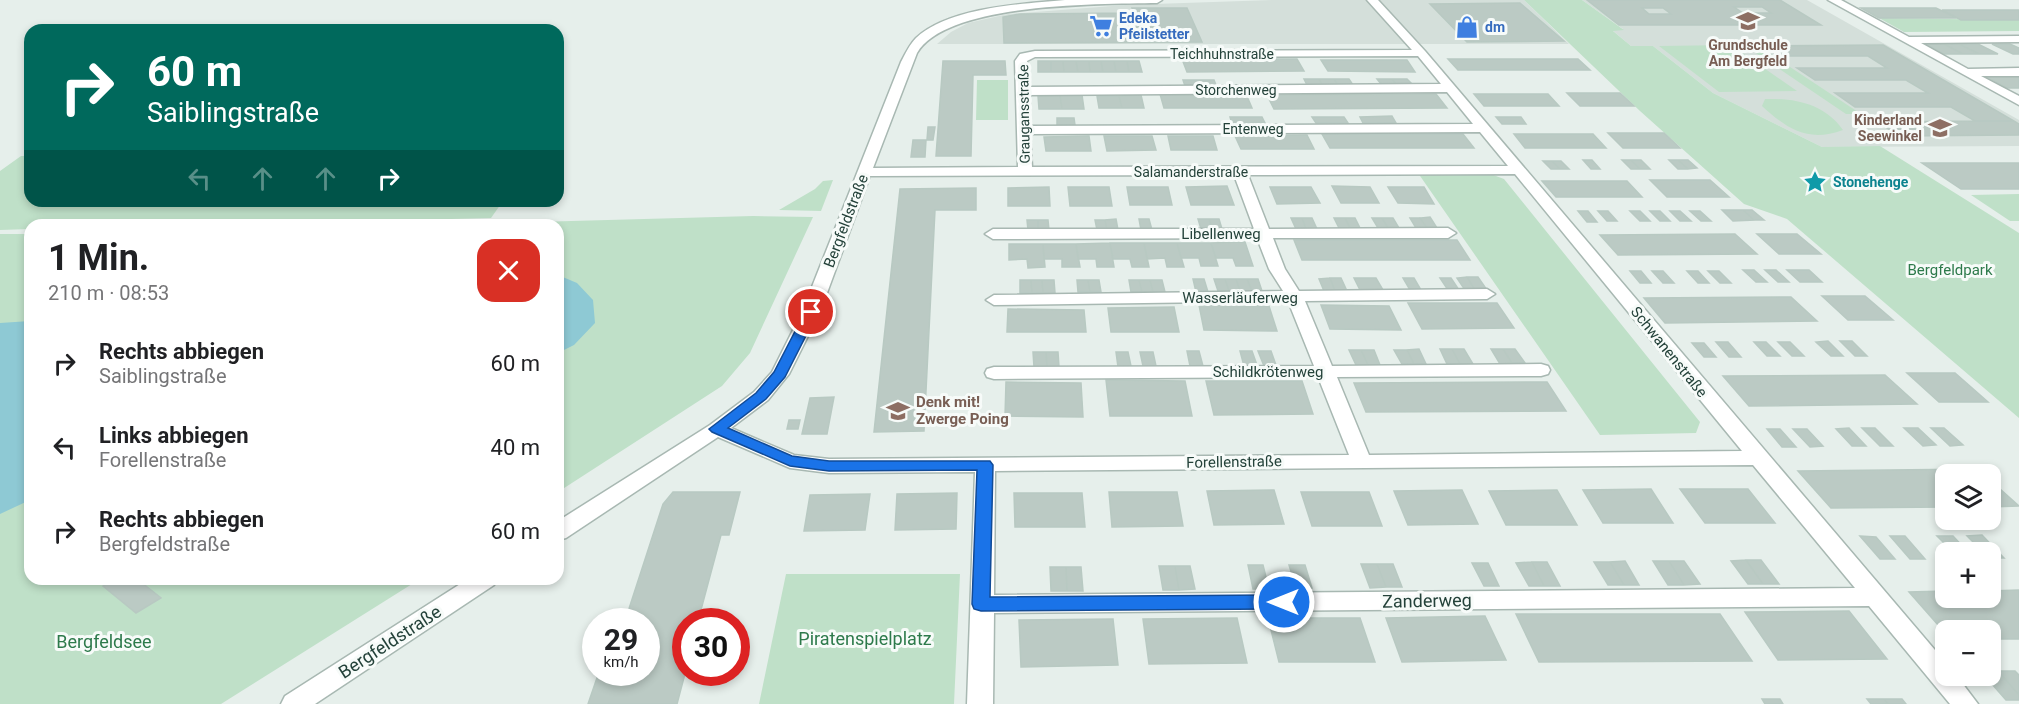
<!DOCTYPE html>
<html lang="de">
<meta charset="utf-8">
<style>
:root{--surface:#fff;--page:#f2f2f2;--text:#202124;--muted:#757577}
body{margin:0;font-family:Roboto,sans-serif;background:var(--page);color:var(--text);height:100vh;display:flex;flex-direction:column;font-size:22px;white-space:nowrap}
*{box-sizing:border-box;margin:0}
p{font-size:20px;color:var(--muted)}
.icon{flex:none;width:33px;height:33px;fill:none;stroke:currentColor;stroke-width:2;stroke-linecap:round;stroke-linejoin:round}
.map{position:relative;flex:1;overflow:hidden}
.details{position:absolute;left:24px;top:219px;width:540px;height:366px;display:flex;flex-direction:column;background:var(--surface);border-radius:18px;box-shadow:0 3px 9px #0003}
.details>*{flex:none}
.banner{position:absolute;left:24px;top:24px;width:540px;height:183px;border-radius:18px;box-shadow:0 3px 9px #0003;background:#00695c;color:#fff;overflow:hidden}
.fabs{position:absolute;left:1935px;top:464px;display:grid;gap:12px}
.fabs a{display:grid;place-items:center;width:66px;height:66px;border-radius:12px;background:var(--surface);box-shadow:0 3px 9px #0003;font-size:30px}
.speed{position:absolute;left:582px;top:608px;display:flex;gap:12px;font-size:30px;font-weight:700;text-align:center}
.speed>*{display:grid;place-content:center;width:78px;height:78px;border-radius:50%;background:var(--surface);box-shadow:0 3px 9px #0003;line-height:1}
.speed small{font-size:15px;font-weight:400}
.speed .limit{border:9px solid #d22;background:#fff;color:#111}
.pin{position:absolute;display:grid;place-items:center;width:51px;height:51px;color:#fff;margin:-26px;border:3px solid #fff;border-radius:50%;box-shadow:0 2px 6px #0007}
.me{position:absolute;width:66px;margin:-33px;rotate:270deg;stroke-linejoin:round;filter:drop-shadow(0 0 4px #0008)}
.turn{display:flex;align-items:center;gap:21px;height:126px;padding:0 24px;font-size:27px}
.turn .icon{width:78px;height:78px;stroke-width:2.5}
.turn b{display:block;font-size:42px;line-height:51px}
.lanes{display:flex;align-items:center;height:57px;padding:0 24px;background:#0003;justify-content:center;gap:30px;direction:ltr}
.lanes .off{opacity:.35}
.round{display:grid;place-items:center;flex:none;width:63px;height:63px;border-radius:18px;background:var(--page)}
.summary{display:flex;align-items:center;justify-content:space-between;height:102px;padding:0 24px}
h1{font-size:36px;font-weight:700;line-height:45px}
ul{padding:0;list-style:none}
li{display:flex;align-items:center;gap:18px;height:84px;padding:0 24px}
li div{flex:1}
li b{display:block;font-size:22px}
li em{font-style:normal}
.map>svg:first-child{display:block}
.built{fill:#d4dfda}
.green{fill:#bfe0c8}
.water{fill:#8ec9d4}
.building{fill:#bbcac4;stroke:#b8c9c2;stroke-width:1.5;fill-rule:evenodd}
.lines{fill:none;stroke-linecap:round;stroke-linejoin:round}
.minor-casing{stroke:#a8b8b2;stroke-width:3}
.minor{fill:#fff;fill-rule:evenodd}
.route{fill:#1a73e8;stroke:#114b97;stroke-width:1.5}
.labels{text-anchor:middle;stroke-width:6;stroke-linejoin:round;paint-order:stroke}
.far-shop-label{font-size:14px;font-weight:bold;fill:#366cbe;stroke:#f7fbf9;text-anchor:start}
.far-education-label{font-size:14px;font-weight:bold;fill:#785e54;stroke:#f7fbf9}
.far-street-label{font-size:14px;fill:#24423a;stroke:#f7fbf9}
.far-culture-label{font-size:14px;font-weight:bold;fill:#0d838f;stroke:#f7fbf9;text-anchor:start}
.street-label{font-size:15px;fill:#24423a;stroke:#f7fbf9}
.park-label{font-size:15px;fill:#2d7a4b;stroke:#f7fbf9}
.education-label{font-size:15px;font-weight:bold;fill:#785e54;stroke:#f7fbf9;text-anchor:start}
.near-street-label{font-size:18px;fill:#24423a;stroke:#f7fbf9}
.near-park-label{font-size:18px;fill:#2d7a4b;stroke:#f7fbf9}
</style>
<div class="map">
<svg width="2019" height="704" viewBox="0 0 2019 704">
<rect width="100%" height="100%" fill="#e6efeb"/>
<path class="built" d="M1272,0H1524L1569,44H937L951,32L968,23L1008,14L1125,5Z
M1582,0H1807L2019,120V146L1822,147L1713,93L1653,46H1631L1612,30L1623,29Z"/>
<path class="green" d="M1524,0H1582L1624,30L1613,31L1631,46H1653L1713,93L1822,147L1880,146L2019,233V418L1787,219L1744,204L1640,111Z
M1879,18L2019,20V31L1904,32Z
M1731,45L1797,91L1719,92L1659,46Z
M1744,45H1757L1861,114H1846Z
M977,80H1008V120H976Z
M1765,99C1795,98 1825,104 1843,130C1808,143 1787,129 1762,106Z
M21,156H30V201H503L491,218L210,225H30V229L0,230V171Z
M1418,173H1488L1504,179L1700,422L1696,433L1600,435Z
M833,180L821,211L779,210L815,189L823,181Z
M2019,194V221H2010L1971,195Z
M753,216L813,217L750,353L722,386L558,492V225H428Z
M0,234H30V579H420L221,704H0Z
M786,574H960L954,704H759Z"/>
<path class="water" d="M558,275L577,283L593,300L595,323L574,345L558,353Z
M30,321V500L0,514V323Z"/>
<path class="building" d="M1587,0H1780L1821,25H1619ZM1734,7H1762L1771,13H1743ZM1642,8H1663L1671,14H1649Z
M1520,3L1564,41L1467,42L1430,4Z
M1132,8H1187L1202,42L1004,43L1003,17L1020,14L1134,13Z
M1861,8H1936L1957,18H1879Z
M1942,10H2019V20H1961Z
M1925,44H1944L1963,54H1944Z
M1944,44H1959L1979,54H1963Z
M1959,44H1978L1998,54H1979Z
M1992,44H2010L2019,48V54H2013Z
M1883,45L2014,121H1975L1951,107H1855L1835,93H1928L1906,80H1815L1797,68H1887L1868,56H1779L1763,46Z
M1182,59H1297L1304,71L1187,72Z
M1448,59H1578L1590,70H1458Z
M1321,60H1407L1415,72L1328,71Z
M943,61H1005L1006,75H973L971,156H936Z
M1038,61H1051V72H1038Z
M1051,61H1063L1064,72H1051Z
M1063,61H1076L1078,72H1064Z
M1076,61H1089L1090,72H1078Z
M1089,61H1101L1103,72H1090Z
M1101,61H1114L1116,72H1103Z
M1114,61H1127L1129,72H1116Z
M1127,61H1139L1142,72H1129Z
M1983,75H2019V88H2007Z
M1304,79H1319L1322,85H1307Z
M1319,79H1334L1338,85H1322Z
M1334,79H1349L1353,85H1338Z
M1377,79H1392L1396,84H1381Z
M1392,79H1407L1412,84H1396Z
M1183,80H1199L1201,86H1185Z
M1199,80H1214L1216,85L1201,86Z
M1567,93H1620L1634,106H1580Z
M1160,94H1246L1252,108H1164Z
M1436,94L1447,108L1274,109L1267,95Z
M1474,94H1548L1559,106H1484Z
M1060,95L1062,109H1039L1038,96Z
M1060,95H1082L1084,109H1062Z
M1141,95L1144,108H1122L1119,96Z
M1097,96H1119L1122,108H1099Z
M1392,116L1396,123H1363L1360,117Z
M1230,117H1262L1265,123L1232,124Z
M1312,117H1344L1348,123H1316Z
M1496,117H1521L1526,124H1502Z
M1057,118H1074L1075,125H1057Z
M1975,121H2014L2019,124V135L1899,136L1878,122Z
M928,127H935L933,140H927Z
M1608,133H1664L1680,148H1623Z
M1322,134H1463L1474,148H1330Z
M1514,134H1593L1606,148H1525Z
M1307,135L1314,149H1241L1235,136Z
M1089,136L1091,151H1046L1044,137Z
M1104,136H1152L1156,150L1107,151Z
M1168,136H1213L1217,150H1171Z
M913,140H926L925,157H911Z
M1583,160H1592L1600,169H1591Z
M1622,160H1631L1640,169H1631Z
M1631,160H1641L1650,169H1640Z
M1669,160H1678L1688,169H1678Z
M1678,160H1688L1697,168L1688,169Z
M1543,161H1552L1560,169H1551Z
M1552,161H1561L1569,169H1560Z
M1922,163H2019V189H1961Z
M1650,180H1710L1729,197H1667Z
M1542,181H1627L1642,197H1556Z
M1227,186L1234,205H1191L1186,187Z
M1332,186L1370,187L1379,203H1341Z
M1049,187L1050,206H1008V188Z
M1068,187H1109L1112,206H1070Z
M1127,187H1168L1172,205H1130Z
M1270,187H1311L1320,203L1277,204Z
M1388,187H1424L1434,204L1398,203Z
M976,188V210H935L924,431L874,432L900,189Z
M1722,210H1743L1754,220L1733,221Z
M1743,210H1752L1764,220H1754Z
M1578,211H1588L1597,222H1587Z
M1598,211H1608L1617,221H1607Z
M1630,211H1640L1650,221H1640Z
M1650,211H1660L1670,221H1660Z
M1670,211H1680L1691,221H1680Z
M1690,211H1700L1711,221H1701Z
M1430,217L1437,228H1427L1420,218Z
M1291,218H1302L1306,229H1296Z
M1302,218H1312L1317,229H1306Z
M1334,218H1345L1350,228H1339Z
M1345,218H1355L1360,228H1350Z
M1372,218H1382L1388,228H1378Z
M1382,218H1393L1399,228H1388Z
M1410,218H1420L1427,228H1416Z
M1116,219L1118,230H1107L1105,220Z
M1139,219H1149L1152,230H1141Z
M1198,219H1209L1212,229H1201Z
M1209,219H1219L1222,229H1212Z
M1027,220H1038V230H1028Z
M1038,220H1048L1049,230H1038Z
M1095,220H1105L1107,230H1097Z
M1735,234L1757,254L1618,255L1600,235Z
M1757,234H1797L1821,254H1779Z
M1294,240H1457L1470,260H1302Z
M1245,242L1253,266H1236L1233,258H1216L1211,243Z
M1110,243H1144L1149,267H1132L1130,259H1113Z
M1110,243L1114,267H1097L1096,259H1078L1076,244Z
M1144,243H1177L1184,267H1167L1165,258L1147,259Z
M1177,243H1211L1218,266H1201L1199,258H1181Z
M1009,244H1043L1045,267L1028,268L1027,259L1009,260Z
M1043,244H1076L1080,267H1062V259H1044Z
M1743,270H1754L1767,282H1756Z
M1765,270H1776L1789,282H1778Z
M1787,270H1809L1822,282H1800Z
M1630,271H1641L1651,283H1640Z
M1652,271H1663L1674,283H1663Z
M1687,271H1698L1709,283H1698Z
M1708,271H1719L1731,283H1720Z
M1467,277H1478L1487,290H1475Z
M1467,277L1475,290H1465L1457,278Z
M1330,278L1335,291H1324L1319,279Z
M1330,278H1341L1347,291H1335Z
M1354,278H1376L1383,290H1360Z
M1403,278H1414L1421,290H1410Z
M1440,278H1451L1459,290H1448Z
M1193,279H1204L1208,292H1196Z
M1214,279H1225L1229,291H1218Z
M1225,279H1236L1240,291H1229Z
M1236,279H1247L1252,291H1240Z
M1247,279H1258L1262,291H1252Z
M1020,280H1031L1032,293H1020Z
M1031,280H1042L1043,293H1032Z
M1042,280H1054L1055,293H1043Z
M1077,280H1088L1090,292H1078Z
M1088,280H1099L1101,292H1090Z
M1129,280H1139L1142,292H1131Z
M1139,280H1150L1153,292H1142Z
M1150,280H1162L1165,292H1153Z
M1822,296H1865L1893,320H1848Z
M1791,297L1817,321L1665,323L1644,298Z
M1408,303H1497L1514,328L1422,329Z
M1199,305L1269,306L1277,331L1204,330Z
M1321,305L1389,306L1401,330L1330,329Z
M1174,307L1179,332H1111L1108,308Z
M1008,309L1084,310L1086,332H1007Z
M1828,341L1843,356H1831L1816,342Z
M1840,341H1852L1867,356H1855Z
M1716,342H1728L1741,357H1729Z
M1754,342H1766L1780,356H1767Z
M1778,342H1790L1804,356H1792Z
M1692,343H1704L1716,357H1704Z
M1419,349L1426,364H1414L1407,350Z
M1440,349H1452L1460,364H1447Z
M1452,349H1464L1473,364H1460Z
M1491,349H1503L1512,363L1500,364Z
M1503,349H1515L1525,363H1512Z
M1349,350H1361L1368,365H1356Z
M1361,350H1374L1380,365H1368Z
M1394,350H1407L1414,364H1402Z
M1187,351H1199L1203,366H1190Z
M1240,351H1252L1257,365L1244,366Z
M1258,351H1271L1276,365L1264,366Z
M1033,352H1046L1047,367H1034Z
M1046,352H1058L1059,367H1047Z
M1116,352H1128L1131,366L1118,367Z
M1140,352H1153L1156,366H1143Z
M1907,373H1955L1988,402H1939Z
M1885,375L1917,404L1749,406L1723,376Z
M1106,380L1185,381L1192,416H1110Z
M1206,381H1302L1313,414L1214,415Z
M1006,382L1081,383L1083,417L1005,416Z
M1547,382L1566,411L1366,412L1354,383Z
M834,397L827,434H802L810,398Z
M789,420H800L798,429H787Z
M1849,428L1866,446H1852L1836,429Z
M1862,428H1875L1893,446H1880Z
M1904,428H1918L1936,445L1923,446Z
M1931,428H1944L1963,445L1950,446Z
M1767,429H1780L1796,447H1782Z
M1793,429H1807L1823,446L1810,447Z
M1979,469L1984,474H1946V507L1831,508L1798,471Z
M1990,480L2019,506L1990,507Z
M1651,489L1673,523H1603L1583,490Z
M1680,489H1748L1775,523H1705Z
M1274,490L1284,524L1214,525L1207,491Z
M1462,490L1478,524L1408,525L1394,491Z
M1557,490L1577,525H1506L1489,491Z
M673,492H740L729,535H721L698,621H686V670L677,704H588L599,672H646V621H625L663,504Z
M1109,492H1177L1183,526L1112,527Z
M1301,492H1369L1382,526H1312Z
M957,493L956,529L895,530L897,494Z
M1014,493H1082L1085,527H1015Z
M870,494L865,530L804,531L810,495Z
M1982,535L2004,558H1990V552H1983L1967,536Z
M1860,536L1876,537L1895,559H1880Z
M1890,536H1905L1925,559H1910Z
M1937,536H1953L1968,552H1953Z
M1746,560L1763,584H1748L1731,561Z
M1746,560H1761L1779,584H1763Z
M1625,561L1639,585H1624L1610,562Z
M1653,561H1669L1684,585H1668Z
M1669,561H1684L1700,584L1684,585Z
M1532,562L1544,586H1529L1516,563Z
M1532,562H1547L1560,586H1544Z
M1594,562H1610L1624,585H1608Z
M1472,563H1488L1499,586H1484Z
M1361,564H1377L1386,587L1370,588Z
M1377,564H1393L1402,587H1386Z
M1248,565H1263L1269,589H1253Z
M1289,565H1305L1312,588H1296Z
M1159,566H1175L1179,590H1163Z
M1175,566H1190L1195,589L1179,590Z
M1050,567H1066L1067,591H1051Z
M1066,567H1081L1083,591H1067Z
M114,579H137L161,598L136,613L103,586Z
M2019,590V639H1990V630H1946V634L1909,592L1946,591V597H1990V591Z
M1849,611L1887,659L1778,660L1745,612Z
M1516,614H1720L1752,661L1539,662Z
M1485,616L1506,660L1402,662L1386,618Z
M1237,618L1247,663L1149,664L1143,619Z
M1268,618H1360L1375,662H1279Z
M1113,619L1118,665L1021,667L1019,620Z
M1990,671H1998L2019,695V700H2006L1984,675H1990Z
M1998,671H2015L2019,675V695Z
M1762,699H1780L1783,704H1765Z
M1867,699H1884L1888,704H1871Z
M1884,699H1902L1906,704H1888Z"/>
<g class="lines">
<g class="minor-casing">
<path id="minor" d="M1065,0H1162L1157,3C1103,4 947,2 917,53L873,168L1018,167L1015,61L1020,54L1035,51L1412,50L1367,0H1378L1425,51L1946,663V675H1956L1978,704H1950L1869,606L994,613L993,704H967L975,472L829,473L790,468L718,437L566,538L558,540V521L710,425L754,392L772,372L802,312L901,62C905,54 910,44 916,38C950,7 1022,4 1065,0ZM1418,56L1441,84L1028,87L1027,61L1035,57ZM1447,92L1473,124L1030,126L1028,95ZM1480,132L1508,166L1032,167L1030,134ZM1515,174L1742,451L1369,455L1337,377L1541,376L1548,374L1550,370L1548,366L1541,364L1332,366L1305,301L1487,299L1495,294L1487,289L1299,291L1285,269L1273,238H1448L1456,233L1448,228L1269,229L1248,175ZM1234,175L1254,229H993L985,234L993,239L1257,238L1269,269L1283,291L994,295L986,300L994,305L1288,301L1314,366L994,367L987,369L985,373L987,377L994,379L1318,377L1349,455L829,459L794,455L731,428L768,400L789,374L820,312L870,176ZM1753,465L1855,588L994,595L995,471Z
M1828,0H1841L1909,37L2019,36V42L1921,43L1968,69L2019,68V76H1981L2019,96V105Z
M468,579H498L494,585L315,704H281L285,696Z"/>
</g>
<use href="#minor" class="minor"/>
</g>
<path class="route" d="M811,308L818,312L785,377L766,399L728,428L792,456L829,461H990L993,465L990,597L1284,595L1290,597L1292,602L1290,607L1284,609L981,611L974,609L972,604L977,470L829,471L790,466L712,432L709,429L756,393L774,372L805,312Z"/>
<defs>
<g id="school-bare" transform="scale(1.8)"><path d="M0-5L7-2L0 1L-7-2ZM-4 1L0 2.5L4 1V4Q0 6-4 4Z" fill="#8d6e63" stroke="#f7fbf9" stroke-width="2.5" paint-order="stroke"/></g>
<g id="supermarket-bare" transform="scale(1.8)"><path d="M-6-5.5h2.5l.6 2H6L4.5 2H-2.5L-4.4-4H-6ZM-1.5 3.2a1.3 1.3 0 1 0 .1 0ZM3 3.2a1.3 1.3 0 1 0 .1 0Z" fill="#3f7fe0" stroke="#f7fbf9" stroke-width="2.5" paint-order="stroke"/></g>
<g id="shop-bare" transform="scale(1.8)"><path d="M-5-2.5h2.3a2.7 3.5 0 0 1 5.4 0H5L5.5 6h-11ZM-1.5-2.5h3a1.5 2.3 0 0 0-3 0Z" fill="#3f7fe0" stroke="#f7fbf9" stroke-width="2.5" paint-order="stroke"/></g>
<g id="sight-bare" transform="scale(1.8)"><path d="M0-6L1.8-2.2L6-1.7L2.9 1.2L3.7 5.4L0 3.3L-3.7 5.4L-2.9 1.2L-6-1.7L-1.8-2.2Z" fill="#0f9aa8" stroke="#f7fbf9" stroke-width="2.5" paint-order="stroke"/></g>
</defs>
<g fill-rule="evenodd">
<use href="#school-bare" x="1748" y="21"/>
<use href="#supermarket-bare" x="1101" y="26"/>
<use href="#shop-bare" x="1467" y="27"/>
<use href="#school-bare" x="1940" y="128"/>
<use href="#sight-bare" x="1815" y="182"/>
<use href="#school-bare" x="898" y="411"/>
</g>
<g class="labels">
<g class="far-shop-label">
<text x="1119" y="23">Edeka<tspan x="1119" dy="16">Pfeilstetter</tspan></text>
<text x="1485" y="32">dm</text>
</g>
<g class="far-education-label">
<text x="1748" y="50">Grundschule<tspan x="1748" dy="16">Am Bergfeld</tspan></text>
<text x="1922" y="125" text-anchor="end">Kinderland<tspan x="1922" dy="16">Seewinkel</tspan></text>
</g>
<g class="far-street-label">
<text x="1222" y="59">Teichhuhnstraße</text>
<text x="1236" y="95">Storchenweg</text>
<text transform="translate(1024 114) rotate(-91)" y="5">Graugansstraße</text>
<text x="1253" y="134">Entenweg</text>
<text x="1191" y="177">Salamanderstraße</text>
</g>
<g class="far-culture-label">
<text x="1833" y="187">Stonehenge</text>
</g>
<g class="street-label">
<text transform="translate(846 221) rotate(-69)" y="5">Bergfeldstraße</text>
<text x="1221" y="239">Libellenweg</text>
<text x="1240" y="303">Wasserläuferweg</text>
<text transform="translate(1669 352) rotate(51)" y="5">Schwanenstraße</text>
<text x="1268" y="377">Schildkrötenweg</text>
<text transform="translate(1234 462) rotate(-1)" y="5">Forellenstraße</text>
</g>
<g class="park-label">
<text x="1950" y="275">Bergfeldpark</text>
</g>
<g class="education-label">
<text x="916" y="407">Denk mit!<tspan x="916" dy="17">Zwerge Poing</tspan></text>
</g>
<g class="near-street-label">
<text transform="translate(1427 601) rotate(-1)" y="6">Zanderweg</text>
<text transform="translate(390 642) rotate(-33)" y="6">Bergfeldstraße</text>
</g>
<g class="near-park-label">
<text x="865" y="645">Piratenspielplatz</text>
<text x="104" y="648">Bergfeldsee</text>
</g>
</g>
</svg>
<div class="fabs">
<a><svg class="icon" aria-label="layers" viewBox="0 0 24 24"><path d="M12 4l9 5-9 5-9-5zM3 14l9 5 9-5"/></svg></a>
<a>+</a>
<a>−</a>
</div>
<div class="speed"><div>29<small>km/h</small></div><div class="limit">30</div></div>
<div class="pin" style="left:811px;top:312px;background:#d93025"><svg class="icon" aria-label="arrive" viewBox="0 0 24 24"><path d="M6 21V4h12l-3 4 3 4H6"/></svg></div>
<svg class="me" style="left:1284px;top:602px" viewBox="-20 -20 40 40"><circle r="17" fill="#1a73e8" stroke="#fff" stroke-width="3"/><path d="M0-11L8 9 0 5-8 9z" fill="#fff"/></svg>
<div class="banner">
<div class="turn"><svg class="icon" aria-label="right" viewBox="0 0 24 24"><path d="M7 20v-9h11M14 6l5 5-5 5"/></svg><div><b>60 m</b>Saiblingstraße</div></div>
<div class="lanes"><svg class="icon off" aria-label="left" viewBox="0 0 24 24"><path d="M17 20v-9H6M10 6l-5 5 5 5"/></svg><svg class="icon off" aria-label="ahead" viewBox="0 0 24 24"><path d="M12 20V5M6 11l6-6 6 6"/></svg><svg class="icon off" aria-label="ahead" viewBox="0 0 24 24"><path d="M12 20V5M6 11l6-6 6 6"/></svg><svg class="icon" aria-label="right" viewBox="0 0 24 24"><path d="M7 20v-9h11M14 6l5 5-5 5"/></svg></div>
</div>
<section class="details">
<div class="summary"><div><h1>1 Min.</h1><p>210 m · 08:53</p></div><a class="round" style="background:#d93025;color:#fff"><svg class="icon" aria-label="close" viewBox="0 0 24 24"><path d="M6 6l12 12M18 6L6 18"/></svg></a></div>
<ul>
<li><svg class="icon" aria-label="right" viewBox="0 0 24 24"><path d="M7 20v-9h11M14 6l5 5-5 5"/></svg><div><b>Rechts abbiegen</b><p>Saiblingstraße</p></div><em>60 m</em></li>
<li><svg class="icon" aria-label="left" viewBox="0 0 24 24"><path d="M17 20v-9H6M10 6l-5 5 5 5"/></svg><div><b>Links abbiegen</b><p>Forellenstraße</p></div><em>40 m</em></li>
<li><svg class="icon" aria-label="right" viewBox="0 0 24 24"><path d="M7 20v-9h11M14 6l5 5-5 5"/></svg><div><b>Rechts abbiegen</b><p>Bergfeldstraße</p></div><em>60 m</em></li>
</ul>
</section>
</div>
